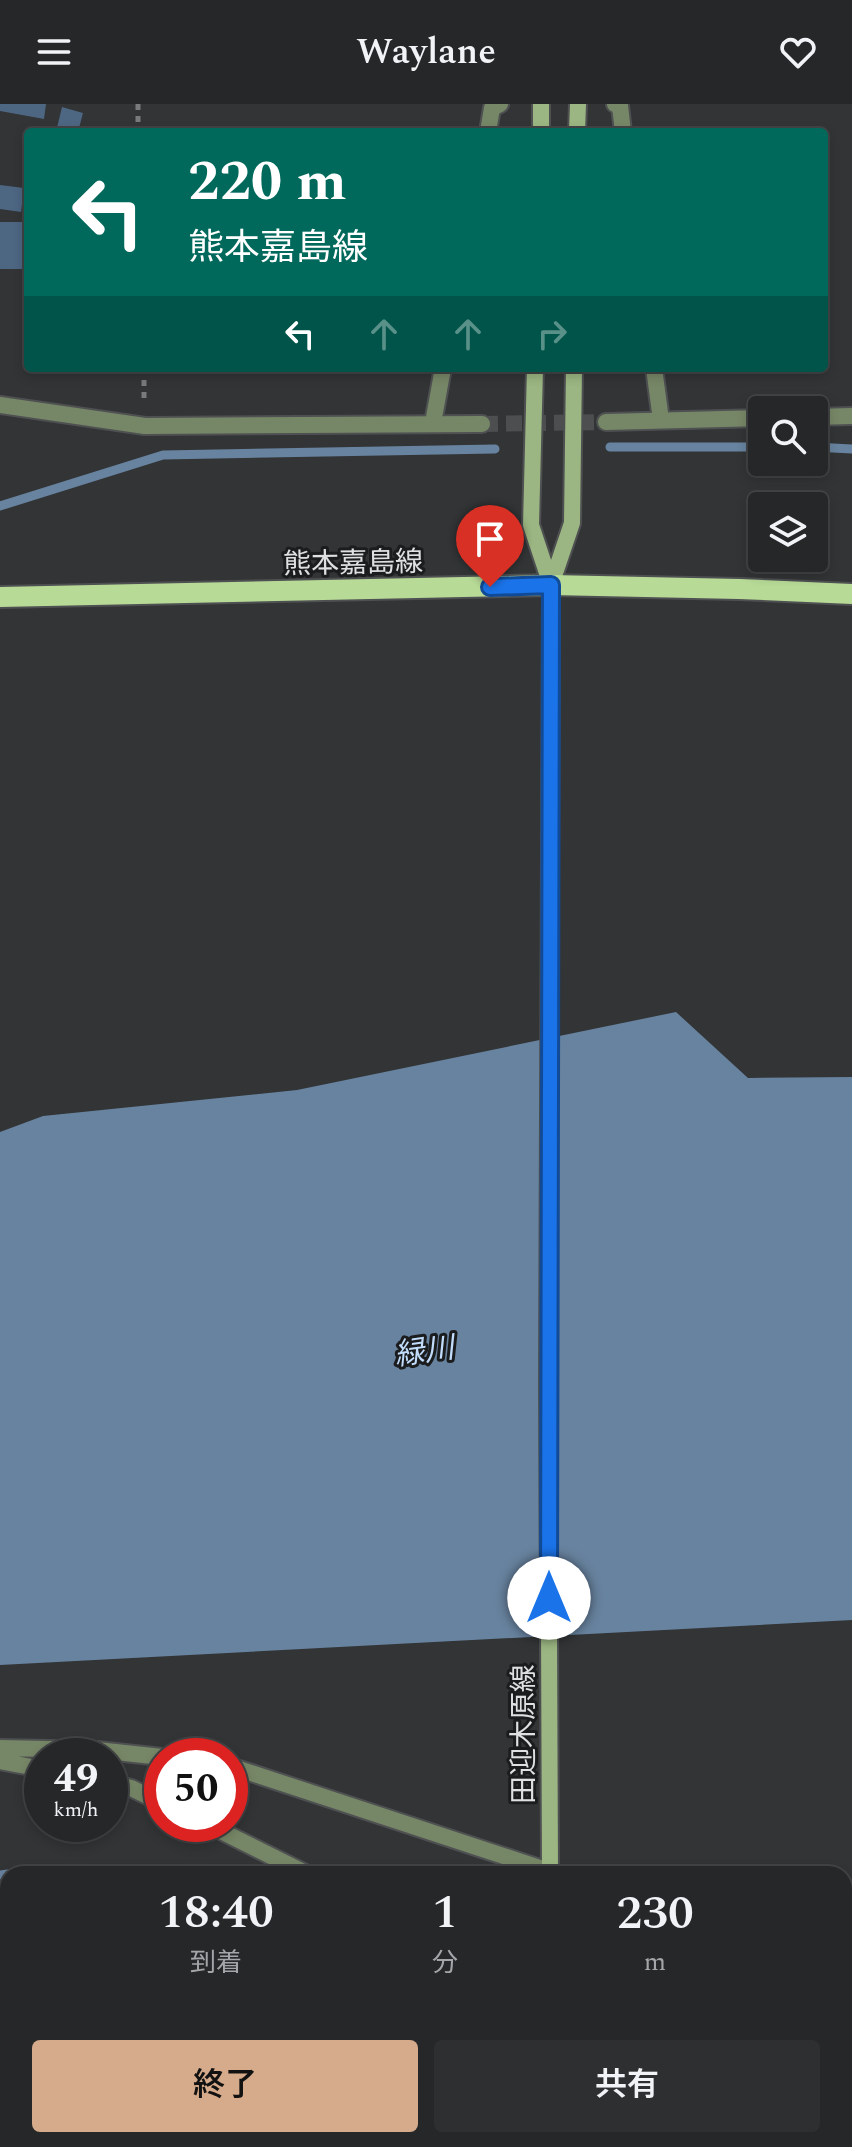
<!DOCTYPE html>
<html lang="ja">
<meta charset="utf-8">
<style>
:root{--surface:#262728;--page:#2e2f30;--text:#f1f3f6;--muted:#a4a5a8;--line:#424445;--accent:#d6ab8b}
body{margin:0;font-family:Spectral,"Noto Sans JP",serif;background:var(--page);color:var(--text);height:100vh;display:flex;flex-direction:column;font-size:30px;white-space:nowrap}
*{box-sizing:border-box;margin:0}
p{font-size:26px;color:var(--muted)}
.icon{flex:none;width:44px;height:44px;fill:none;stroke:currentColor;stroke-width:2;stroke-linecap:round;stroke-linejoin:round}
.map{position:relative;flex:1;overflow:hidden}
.details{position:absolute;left:0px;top:1762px;width:852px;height:282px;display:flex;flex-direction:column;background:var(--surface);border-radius:24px 24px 0 0;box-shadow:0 4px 12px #0003,0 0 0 2px var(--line)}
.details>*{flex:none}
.top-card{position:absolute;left:24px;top:24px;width:804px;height:244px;border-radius:8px;box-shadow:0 4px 12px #0003,0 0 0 2px var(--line);background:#00695c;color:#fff;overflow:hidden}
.fabs{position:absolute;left:748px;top:292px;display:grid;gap:16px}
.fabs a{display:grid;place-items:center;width:80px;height:80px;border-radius:8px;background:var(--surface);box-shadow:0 4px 12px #0003,0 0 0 2px var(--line);font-size:40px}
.speed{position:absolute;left:24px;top:1634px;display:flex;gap:16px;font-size:40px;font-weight:700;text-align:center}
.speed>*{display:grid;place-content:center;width:104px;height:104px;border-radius:50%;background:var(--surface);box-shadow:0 4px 12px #0003,0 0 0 2px var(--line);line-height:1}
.speed small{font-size:20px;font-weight:400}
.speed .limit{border:12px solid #d22;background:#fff;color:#111}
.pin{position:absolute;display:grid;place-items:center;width:68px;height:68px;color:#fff;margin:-82px -34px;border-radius:50% 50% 50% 0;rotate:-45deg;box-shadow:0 0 8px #0007}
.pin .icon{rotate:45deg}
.me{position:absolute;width:88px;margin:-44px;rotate:0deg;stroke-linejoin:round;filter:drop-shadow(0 0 6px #0008)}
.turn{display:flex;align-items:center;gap:28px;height:168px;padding:0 32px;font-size:36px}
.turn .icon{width:104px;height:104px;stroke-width:2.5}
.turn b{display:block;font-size:56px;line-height:68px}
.lanes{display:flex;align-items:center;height:76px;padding:0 32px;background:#0003;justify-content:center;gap:40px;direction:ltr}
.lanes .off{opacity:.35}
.eta{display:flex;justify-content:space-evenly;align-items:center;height:136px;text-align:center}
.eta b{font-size:48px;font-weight:600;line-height:56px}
.button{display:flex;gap:16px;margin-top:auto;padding:16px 32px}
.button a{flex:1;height:92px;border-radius:8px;background:var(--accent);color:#111;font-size:32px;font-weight:600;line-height:92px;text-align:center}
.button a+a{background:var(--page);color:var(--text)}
header{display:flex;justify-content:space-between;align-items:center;height:104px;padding:0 32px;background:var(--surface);font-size:36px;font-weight:600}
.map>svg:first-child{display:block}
.water{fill:#68839f}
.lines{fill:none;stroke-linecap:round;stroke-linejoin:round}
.stream{stroke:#68839f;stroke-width:9}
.building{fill:#4d6682}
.tertiary-tunnel{stroke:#4c4e50;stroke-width:16;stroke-dasharray:16 8;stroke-linecap:butt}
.minor-casing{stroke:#4e5051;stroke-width:20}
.tertiary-casing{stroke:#4e5051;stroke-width:20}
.secondary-casing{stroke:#4e5051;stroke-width:20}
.primary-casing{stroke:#4e5051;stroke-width:24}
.path{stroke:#787a7c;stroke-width:5;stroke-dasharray:6 6;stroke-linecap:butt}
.minor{stroke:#768767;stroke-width:16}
.tertiary{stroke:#768767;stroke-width:16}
.secondary{stroke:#9bb682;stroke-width:16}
.primary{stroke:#b7da97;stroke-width:20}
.route-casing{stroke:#114b97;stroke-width:20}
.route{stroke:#1a73e8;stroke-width:14}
.labels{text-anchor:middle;stroke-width:6;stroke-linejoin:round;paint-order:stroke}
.street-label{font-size:28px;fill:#dee0e1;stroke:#1b1c1d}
.water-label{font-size:30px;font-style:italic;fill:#c2ddfb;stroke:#1b1c1d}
</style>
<header><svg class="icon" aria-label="menu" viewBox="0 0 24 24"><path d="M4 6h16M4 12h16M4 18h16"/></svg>Waylane<svg class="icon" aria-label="heart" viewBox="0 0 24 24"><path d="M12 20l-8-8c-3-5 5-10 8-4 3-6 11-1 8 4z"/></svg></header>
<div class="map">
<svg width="852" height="2043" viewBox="0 0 852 2043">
<rect width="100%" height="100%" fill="#323436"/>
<path class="water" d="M676,908L748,974L852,973V1516L0,1561V1028L43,1012L297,986Z"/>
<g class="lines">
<path class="stream" d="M610,343H762
M814,343L852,345
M0,402L163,351L495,345
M21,1770L139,1765L164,1770
M0,1771L8,1770"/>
</g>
<path class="building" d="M0,0H46L44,15L0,7Z
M62,3L83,9L78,28H56Z
M0,81L24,84L21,108L0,105Z
M0,118H28V165H0Z
M8,1901V2036H36L38,2043H0V1902Z
M852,2025V2043H766L765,2036H844V2026Z
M130,2036H230L231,2043H130Z"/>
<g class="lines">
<path class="tertiary-tunnel" d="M482,320L606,318"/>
<g class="minor-casing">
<path id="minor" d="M615,0L620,2L623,28
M488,28L492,4L500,0
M654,264L661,316
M0,301L145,322
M433,319L443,264
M0,1644L97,1646L162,1653
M0,1657L42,1665
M230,1662L558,1770
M110,1679L131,1684L162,1699
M207,1720L307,1770
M844,1837L852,1839
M844,1905H852"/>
</g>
<g class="tertiary-casing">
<path id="tertiary" d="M814,313L852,312
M606,318L762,314
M145,322L482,320"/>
</g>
<g class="secondary-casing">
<path id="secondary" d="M541,28V0
M577,28L578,0
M535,264L531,421L551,481L548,1281L550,1770
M551,481L572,419L574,264
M550,2043V2036"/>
</g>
<g class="primary-casing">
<path id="primary" d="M0,493L551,481L739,485L852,490"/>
</g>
<path class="path" d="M138,0V28
M144,264V299
M0,1784H8"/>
<use href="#minor" class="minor"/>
<use href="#tertiary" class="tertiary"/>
<use href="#secondary" class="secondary"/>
<use href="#primary" class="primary"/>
</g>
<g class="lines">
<g class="route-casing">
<path id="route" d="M490,483L551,481L549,1494"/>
</g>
<use href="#route" class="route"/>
</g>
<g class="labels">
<g class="street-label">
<text transform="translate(353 458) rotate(-1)" y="10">熊本嘉島線</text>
<text transform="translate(523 1630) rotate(-90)" y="10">田迎木原線</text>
</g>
<g class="water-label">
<text transform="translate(424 1247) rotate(-8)" y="10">緑川</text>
</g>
</g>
</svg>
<div class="fabs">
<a><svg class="icon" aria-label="search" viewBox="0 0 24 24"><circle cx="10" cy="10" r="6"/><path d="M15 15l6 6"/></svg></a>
<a><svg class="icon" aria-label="layers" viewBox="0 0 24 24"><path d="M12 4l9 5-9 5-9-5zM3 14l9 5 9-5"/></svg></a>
</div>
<div class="speed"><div>49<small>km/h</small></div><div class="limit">50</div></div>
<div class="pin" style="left:490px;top:483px;background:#d93025"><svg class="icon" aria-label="arrive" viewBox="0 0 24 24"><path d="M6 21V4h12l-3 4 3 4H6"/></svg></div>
<svg class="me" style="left:549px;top:1494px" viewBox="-20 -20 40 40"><circle r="19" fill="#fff"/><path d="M0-13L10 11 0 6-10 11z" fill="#1a73e8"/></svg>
<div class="top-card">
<div class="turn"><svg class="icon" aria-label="left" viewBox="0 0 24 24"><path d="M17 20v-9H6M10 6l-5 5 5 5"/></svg><div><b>220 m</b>熊本嘉島線</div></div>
<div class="lanes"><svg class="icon" aria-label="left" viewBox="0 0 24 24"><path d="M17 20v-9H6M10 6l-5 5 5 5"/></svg><svg class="icon off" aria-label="ahead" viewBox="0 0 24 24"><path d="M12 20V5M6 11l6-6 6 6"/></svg><svg class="icon off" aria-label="ahead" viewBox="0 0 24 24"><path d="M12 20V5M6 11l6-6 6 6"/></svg><svg class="icon off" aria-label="right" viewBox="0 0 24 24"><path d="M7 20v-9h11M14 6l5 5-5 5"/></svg></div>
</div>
<section class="details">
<div class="eta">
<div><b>18:40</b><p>到着</p></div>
<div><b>1</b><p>分</p></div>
<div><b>230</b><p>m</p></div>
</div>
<div class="button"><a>終了</a><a>共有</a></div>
</section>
</div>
